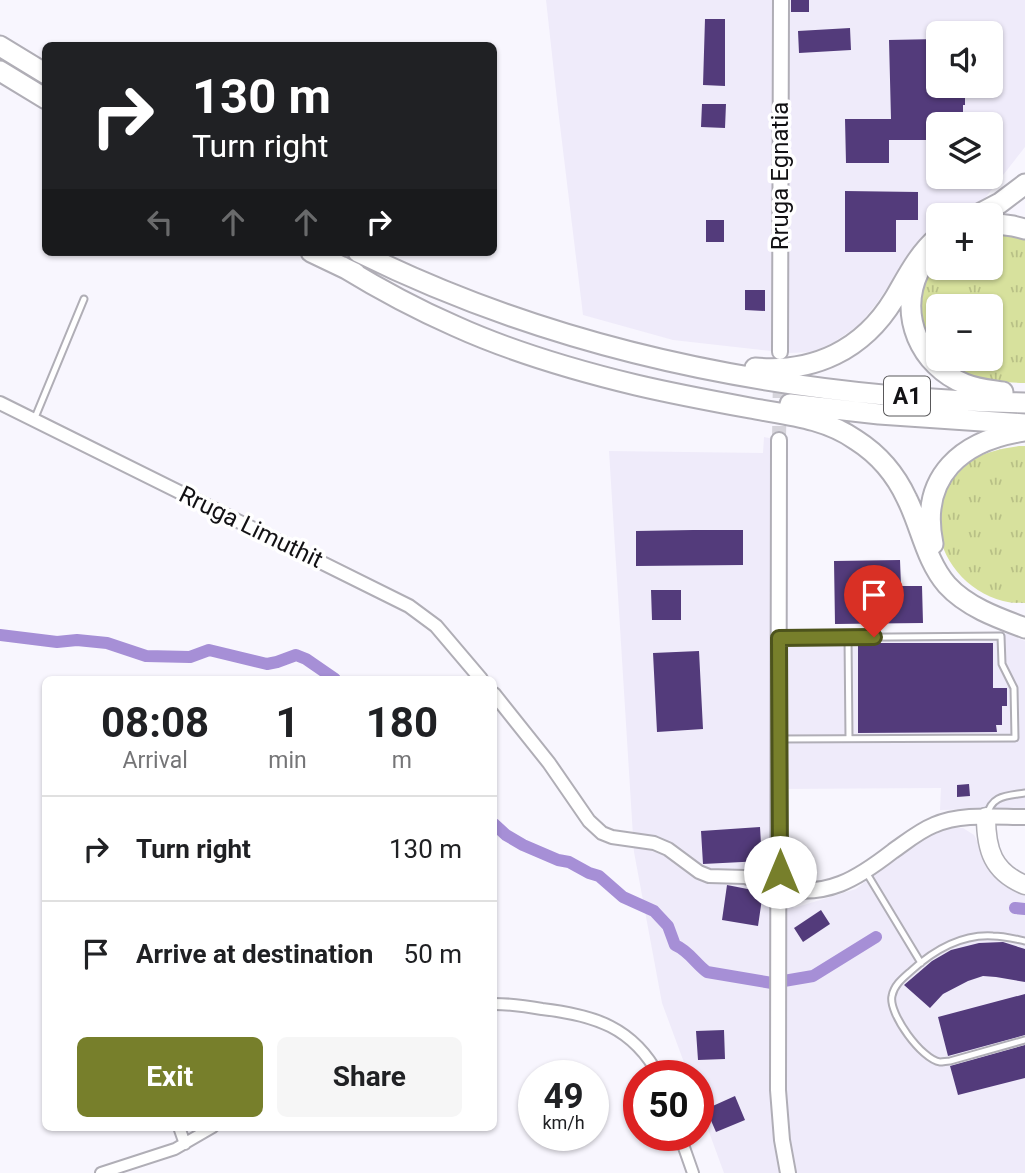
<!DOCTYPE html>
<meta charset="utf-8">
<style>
:root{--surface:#fff;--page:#f6f6f6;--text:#202124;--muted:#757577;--line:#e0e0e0;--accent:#777f2b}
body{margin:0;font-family:Roboto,sans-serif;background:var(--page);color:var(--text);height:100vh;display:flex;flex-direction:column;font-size:26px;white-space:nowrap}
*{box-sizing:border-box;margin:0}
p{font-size:23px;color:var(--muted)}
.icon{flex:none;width:38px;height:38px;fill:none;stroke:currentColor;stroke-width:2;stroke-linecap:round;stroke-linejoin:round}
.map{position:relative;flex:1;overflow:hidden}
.drawer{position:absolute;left:42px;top:676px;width:455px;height:455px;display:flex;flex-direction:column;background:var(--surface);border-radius:10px;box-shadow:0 2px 5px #0004}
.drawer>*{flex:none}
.top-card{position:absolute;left:42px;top:42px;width:455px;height:214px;border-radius:10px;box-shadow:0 2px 5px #0004;background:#202124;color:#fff;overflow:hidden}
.controls{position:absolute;left:926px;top:21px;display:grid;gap:14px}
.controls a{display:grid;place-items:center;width:77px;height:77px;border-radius:10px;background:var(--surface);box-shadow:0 2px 5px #0004;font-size:35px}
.speed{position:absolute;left:518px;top:1060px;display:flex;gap:14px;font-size:35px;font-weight:700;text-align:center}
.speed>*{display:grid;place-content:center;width:91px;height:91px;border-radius:50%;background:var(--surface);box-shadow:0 2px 5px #0004;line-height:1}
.speed small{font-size:18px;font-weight:400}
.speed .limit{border:10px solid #d22;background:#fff;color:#111}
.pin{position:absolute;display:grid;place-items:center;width:60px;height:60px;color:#fff;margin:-72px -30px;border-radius:50% 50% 50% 0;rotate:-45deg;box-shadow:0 0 7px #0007}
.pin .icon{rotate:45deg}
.me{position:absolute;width:77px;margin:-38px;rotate:0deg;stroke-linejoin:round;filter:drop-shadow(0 0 5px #0008)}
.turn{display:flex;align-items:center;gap:24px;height:147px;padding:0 35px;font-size:32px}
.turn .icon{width:91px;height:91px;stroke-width:2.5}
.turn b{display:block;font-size:49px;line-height:60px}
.lanes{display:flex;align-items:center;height:66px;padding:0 35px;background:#0003;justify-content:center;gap:35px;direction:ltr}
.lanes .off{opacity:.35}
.eta{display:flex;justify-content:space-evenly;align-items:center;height:119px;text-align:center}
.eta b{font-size:42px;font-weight:700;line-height:49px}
.button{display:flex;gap:14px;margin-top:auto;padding:14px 35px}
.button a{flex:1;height:80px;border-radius:10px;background:var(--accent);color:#fff;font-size:28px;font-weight:700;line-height:80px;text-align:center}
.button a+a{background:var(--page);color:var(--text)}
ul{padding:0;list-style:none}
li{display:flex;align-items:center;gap:21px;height:105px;padding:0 35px;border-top:2px solid var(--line)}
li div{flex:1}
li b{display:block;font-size:26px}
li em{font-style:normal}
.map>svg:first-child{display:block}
.built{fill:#efebfa;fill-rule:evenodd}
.grass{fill:url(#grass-tufts)}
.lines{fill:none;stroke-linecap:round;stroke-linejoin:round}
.canal{stroke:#a68fd6;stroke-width:12}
.building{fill:#533b7b}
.secondary-tunnel{stroke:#d6d4db;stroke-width:14;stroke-dasharray:14 7;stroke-linecap:butt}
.service-casing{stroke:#b0aeb6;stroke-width:9}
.minor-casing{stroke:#b0aeb6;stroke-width:14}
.tertiary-casing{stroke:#b0aeb6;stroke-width:16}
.secondary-casing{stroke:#b0aeb6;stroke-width:18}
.trunk-casing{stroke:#b0aeb6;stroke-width:21}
.motorway-casing{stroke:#b0aeb6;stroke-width:23}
.service{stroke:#fff;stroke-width:5}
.minor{stroke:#fff;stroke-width:10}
.tertiary{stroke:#fff;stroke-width:12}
.secondary{stroke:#fff;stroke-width:14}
.trunk{stroke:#fff;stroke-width:18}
.motorway{stroke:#fff;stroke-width:19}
.route-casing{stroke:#4d531c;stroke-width:18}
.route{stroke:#777f2b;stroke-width:12}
.labels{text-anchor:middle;stroke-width:7;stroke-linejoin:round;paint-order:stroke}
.shield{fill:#fff;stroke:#59585a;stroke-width:2}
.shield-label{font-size:23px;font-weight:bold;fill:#121114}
.street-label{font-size:24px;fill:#121114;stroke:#fff}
</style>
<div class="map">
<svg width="1025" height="1173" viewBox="0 0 1025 1173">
<defs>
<pattern id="grass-tufts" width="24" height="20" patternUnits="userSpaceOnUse" patternTransform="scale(1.75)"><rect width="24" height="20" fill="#d7e19d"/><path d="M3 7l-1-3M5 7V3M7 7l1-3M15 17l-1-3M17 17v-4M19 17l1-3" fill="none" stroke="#b8c086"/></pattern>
</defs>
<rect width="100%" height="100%" fill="#f8f6fe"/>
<path class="built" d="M546,0H1025V147L982,202L956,215H938V225L917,243L877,303L859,325L834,342L813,352L789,353L673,340L583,315L558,109ZM938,33H990V86H938ZM938,124H990V177H938Z
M764,437L779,440V632L1008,634L1025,641V808L940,810L941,788L780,789V888L794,908L856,889L915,841L942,828H963L974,835L990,865L1025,889V1173H724L698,1102V1076H689L662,1003L634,852L609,451L763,453Z"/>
<path class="grass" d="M991,233L1012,234L1025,238V383C996,382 964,381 942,359H990V306H938V355L922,332L920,295L925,279L938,258V268H990Z
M1019,446H1025V603C1018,603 1010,603 1003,601C958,590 923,538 945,493C953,477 966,462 982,455C994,450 1006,448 1019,446Z"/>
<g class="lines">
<path class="canal" d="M0,635L57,642L77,640L107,643L146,656L190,657L209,650L267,664L277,662L296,655L306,659L335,679
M494,824L506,835L523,845L558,860L569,862L589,873L599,876L623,897L654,911L668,926L675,945C689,951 695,963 707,972L772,983L813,976L876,937
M1015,908L1025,909"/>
</g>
<path class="building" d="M791,0H809V12H791Z
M705,19H725V86L703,85Z
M850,28L851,50L799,53L798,31Z
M938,39V86H965V105H963V124H938V140H889V163H846L845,119H891L889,40Z
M702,104H726L725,128L701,127Z
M845,191L918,192V220H896V252H845Z
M706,220H724V242H706Z
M745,290H765V311L745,310Z
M693,530H743V565L636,566V531Z
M900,560L901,586H922L923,623L835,624L834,561Z
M651,590H681V620H652Z
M858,643H993V688H1007V706H1002V725H996L997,732L858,733Z
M699,651L703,729L657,732L653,653Z
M969,784L970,796L957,797V785Z
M760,827L762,861L703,864L701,831Z
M727,885L763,892L758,926L722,920Z
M821,910L830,924L803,942L794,928Z
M1003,942L1025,949V982L996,977L983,976L968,981L943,994L930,1008L904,985L932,961L951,950L979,943Z
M1025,994V1035L948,1056L938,1017Z
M724,1030L725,1059L698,1060L696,1031Z
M1025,1045V1078L958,1095L950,1066Z
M735,1096L745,1120L716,1132L706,1109Z"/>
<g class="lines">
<path class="secondary-tunnel" d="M779,440L780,374"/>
<g class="service-casing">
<path id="service" d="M34,420L84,299
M848,637L849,738
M779,739L1015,738L1014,688L1002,664L1001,636L781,638
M987,816C991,795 1007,796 1025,793
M866,872L921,963
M1025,941C1015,939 1004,936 993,936C962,934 933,951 911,971C903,978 894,985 892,996C888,1013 922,1060 940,1062C943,1062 947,1061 950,1061L1025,1040"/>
</g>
<g class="minor-casing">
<path id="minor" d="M494,1004C510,1004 526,1006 542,1009C594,1015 633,1027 659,1076
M179,1127L185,1144
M680,1136L693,1173
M101,1173L175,1149L213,1127"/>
</g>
<g class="tertiary-casing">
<path id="tertiary" d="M0,403L409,606L436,626L481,679
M494,694L549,763L589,821L602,833L612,837L654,843L668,849L699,872L709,876L745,877L780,888"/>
</g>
<g class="secondary-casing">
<path id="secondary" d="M780,352L781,0
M779,440L778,1090L782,1140L788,1173
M780,888C827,898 857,879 893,851C906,842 919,831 934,825C961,813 996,817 1025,817"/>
</g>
<g class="trunk-casing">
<path id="trunk" d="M986,817C986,850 993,872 1025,885"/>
</g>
<g class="motorway-casing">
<path id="motorway" d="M0,46L46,74
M0,71L46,99
M977,215L1000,203L1025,184
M990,223L1013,226L1025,229
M311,252L355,273
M358,252C566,355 795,398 1025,403
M343,267C379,289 416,309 455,326C510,351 578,371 636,385C674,394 712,401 750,408C787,415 825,418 856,440C878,454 896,475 907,499C921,527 926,561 947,585C967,607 998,618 1025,628
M919,271C898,315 920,366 965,384C977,389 990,390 1003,392
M755,368C814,373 863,350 894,299C907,277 918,254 938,237
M790,404L879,414L1025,424
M933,544C919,476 962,440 1025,431"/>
</g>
<use href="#service" class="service"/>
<use href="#minor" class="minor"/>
<use href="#tertiary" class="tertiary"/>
<use href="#secondary" class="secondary"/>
<use href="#trunk" class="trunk"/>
<use href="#motorway" class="motorway"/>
</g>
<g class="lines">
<g class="route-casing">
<path id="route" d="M780,872L779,638L874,637"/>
</g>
<use href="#route" class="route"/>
</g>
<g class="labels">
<rect class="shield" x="884" y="376.5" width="46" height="39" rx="5"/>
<g class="shield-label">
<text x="907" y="404">A1</text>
</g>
<g class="street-label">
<text transform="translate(780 176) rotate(-90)" y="8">Rruga Egnatia</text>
<text transform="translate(251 527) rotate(26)" y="8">Rruga Limuthit</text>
</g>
</g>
</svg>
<div class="controls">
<a><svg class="icon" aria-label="sound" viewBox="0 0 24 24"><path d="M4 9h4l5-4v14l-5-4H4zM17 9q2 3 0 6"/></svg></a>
<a><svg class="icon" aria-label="layers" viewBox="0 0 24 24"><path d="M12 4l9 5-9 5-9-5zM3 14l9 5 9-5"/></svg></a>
<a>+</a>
<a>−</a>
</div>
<div class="speed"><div>49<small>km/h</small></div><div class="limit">50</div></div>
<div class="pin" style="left:874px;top:637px;background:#d93025"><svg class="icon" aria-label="arrive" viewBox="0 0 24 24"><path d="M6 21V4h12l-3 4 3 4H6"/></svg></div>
<svg class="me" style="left:780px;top:872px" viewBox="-20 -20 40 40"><circle r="19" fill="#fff"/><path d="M0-13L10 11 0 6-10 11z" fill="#777f2b"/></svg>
<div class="top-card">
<div class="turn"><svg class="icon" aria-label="right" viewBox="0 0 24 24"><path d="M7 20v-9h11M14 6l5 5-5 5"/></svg><div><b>130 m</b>Turn right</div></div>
<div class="lanes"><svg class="icon off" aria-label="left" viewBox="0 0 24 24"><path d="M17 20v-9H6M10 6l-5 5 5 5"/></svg><svg class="icon off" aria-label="ahead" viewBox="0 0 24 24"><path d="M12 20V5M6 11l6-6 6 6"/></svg><svg class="icon off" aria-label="ahead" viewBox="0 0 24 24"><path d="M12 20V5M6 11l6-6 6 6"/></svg><svg class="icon" aria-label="right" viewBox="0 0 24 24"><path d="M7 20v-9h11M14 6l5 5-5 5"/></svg></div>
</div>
<section class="drawer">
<div class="eta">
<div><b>08:08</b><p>Arrival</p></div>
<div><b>1</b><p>min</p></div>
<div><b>180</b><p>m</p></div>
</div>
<ul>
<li><svg class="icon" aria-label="right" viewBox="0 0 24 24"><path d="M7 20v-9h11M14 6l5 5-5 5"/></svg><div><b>Turn right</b></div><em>130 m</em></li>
<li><svg class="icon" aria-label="arrive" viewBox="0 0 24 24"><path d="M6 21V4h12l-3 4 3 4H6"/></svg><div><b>Arrive at destination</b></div><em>50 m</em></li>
</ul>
<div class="button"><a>Exit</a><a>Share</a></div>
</section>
</div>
